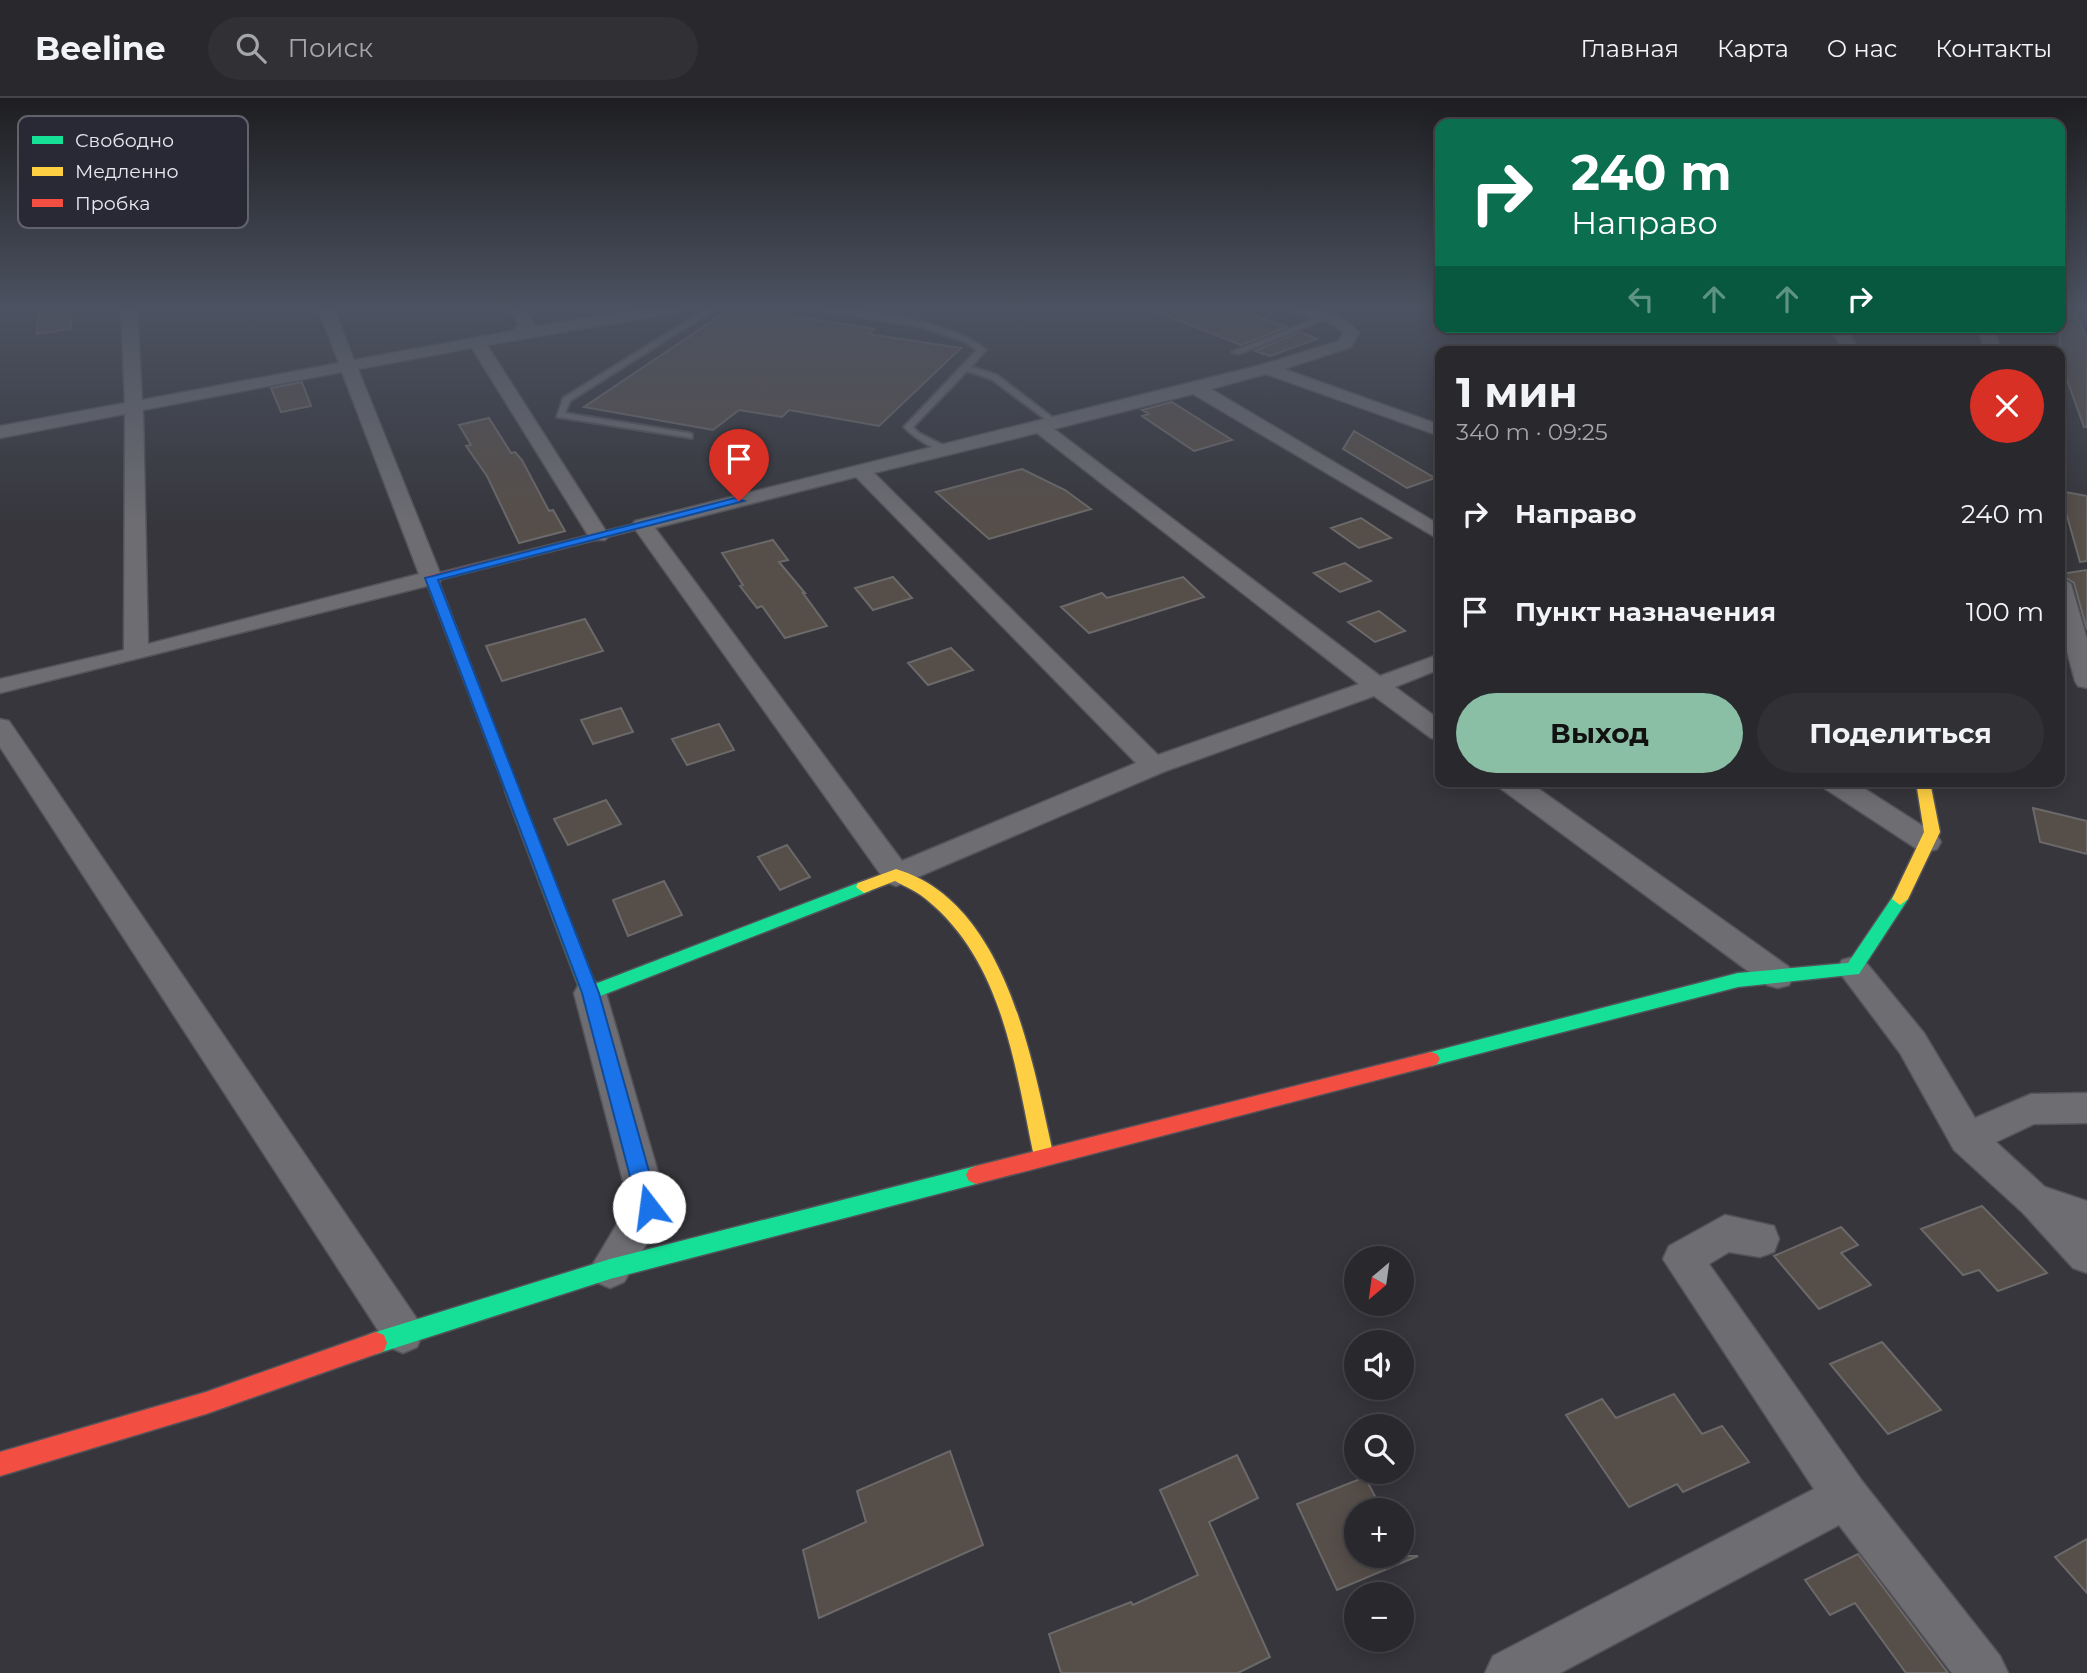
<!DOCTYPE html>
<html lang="ru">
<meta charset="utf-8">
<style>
:root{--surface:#28282d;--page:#303035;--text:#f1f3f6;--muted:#a5a6aa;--line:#444449;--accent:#8abfa5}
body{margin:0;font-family:Montserrat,sans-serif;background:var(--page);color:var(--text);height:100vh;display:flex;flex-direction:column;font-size:26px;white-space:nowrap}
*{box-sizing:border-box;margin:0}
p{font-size:23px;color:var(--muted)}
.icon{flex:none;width:38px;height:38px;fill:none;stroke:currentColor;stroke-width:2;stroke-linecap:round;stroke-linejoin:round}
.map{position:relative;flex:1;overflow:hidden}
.sheet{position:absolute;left:1435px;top:248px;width:630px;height:441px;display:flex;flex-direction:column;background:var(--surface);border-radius:14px;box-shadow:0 4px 18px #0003,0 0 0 2px var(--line)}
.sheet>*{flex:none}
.top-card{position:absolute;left:1435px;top:21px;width:630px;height:214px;border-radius:14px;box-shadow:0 4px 18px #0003,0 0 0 2px var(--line);background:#0b6e4f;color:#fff;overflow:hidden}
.needle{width:46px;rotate:209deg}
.fabs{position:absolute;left:1344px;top:1148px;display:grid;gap:14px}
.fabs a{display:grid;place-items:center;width:70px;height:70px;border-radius:50%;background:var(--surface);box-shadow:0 4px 18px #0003,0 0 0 2px var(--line);font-size:35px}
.pin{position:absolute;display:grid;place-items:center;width:60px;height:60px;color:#fff;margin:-72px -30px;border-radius:50% 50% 50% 0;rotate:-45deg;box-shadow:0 0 7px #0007}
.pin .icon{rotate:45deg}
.me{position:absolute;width:77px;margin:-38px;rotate:345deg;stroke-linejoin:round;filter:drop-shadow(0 0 5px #0008)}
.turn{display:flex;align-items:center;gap:24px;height:147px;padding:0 21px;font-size:32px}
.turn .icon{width:91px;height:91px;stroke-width:2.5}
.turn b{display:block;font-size:49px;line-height:60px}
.lanes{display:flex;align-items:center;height:66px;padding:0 21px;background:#0003;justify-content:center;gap:35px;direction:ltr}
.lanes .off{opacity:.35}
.round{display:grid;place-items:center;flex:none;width:74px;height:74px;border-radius:37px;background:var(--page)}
.summary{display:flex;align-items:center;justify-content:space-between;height:119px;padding:0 21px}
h1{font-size:42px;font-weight:700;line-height:52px}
.cta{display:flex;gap:14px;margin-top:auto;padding:14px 21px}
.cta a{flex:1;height:80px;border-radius:42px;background:var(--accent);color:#111;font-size:28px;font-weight:700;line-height:80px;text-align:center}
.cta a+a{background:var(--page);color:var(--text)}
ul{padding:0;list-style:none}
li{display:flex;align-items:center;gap:21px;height:98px;padding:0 21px}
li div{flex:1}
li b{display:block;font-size:26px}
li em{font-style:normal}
header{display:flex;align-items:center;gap:42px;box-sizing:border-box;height:98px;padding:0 35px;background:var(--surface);border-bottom:2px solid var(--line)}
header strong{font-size:33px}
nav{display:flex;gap:38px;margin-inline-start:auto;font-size:24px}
.search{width:490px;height:63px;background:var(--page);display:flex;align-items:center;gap:18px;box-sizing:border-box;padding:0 24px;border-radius:38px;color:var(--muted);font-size:26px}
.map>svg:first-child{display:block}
.building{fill:#564e49;stroke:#6b6969;stroke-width:2}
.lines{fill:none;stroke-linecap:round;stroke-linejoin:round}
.lane-casing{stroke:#535359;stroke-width:4}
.street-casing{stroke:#535359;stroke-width:3}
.fast-casing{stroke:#535359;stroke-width:3}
.slow-casing{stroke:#535359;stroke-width:3}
.jam-casing{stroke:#535359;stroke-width:3}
.lane{fill:#6d6d72;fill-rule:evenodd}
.street{fill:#6d6d72;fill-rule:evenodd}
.fast{fill:#16e098;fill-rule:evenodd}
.slow{fill:#ffcf43;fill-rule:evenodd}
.jam{fill:#f24e42;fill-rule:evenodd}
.route{fill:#1a73e8;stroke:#114b97;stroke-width:2}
.key{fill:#292935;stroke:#62626d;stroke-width:2}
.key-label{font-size:19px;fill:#e8e8f1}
</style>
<header>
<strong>Beeline</strong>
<div class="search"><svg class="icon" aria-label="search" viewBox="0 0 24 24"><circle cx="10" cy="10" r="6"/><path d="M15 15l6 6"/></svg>Поиск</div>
<nav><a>Главная</a><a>Карта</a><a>О нас</a><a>Контакты</a></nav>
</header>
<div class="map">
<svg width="2087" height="1575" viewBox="0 0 2087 1575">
<rect width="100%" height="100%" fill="#36363c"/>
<path class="building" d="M72,208L71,231L37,236L39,212Z
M1142,208H1229L1287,229L1241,247Z
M2060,208H2073L2087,241V329H2084L2066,279L2060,278Z
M733,209L874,231L868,236L961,250L879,328L789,312L782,319L739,312L713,332L584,309Z
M1300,234L1317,241L1270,258L1255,253Z
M302,284L311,308L281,314L271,290Z
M1172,304L1232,342L1194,353L1142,318L1149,316L1142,312Z
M489,320L511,355L515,354L522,362L549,413L553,412L565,433L519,445L487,378L466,348L471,347L459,327Z
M1354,333L1435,380L1407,390L1343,351Z
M1022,371L1065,392L1091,411L989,441L936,394Z
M2060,393L2087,398V463L2080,464Z
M1361,420L1391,440L1359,450L1331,430Z
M773,442L788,462L779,464L805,495H803L827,528L785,540L762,508L757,510L740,488L743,487L722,455Z
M1345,465L1371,483L1340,494L1314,475Z
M2087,472V532L2074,485L2060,476Z
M893,479L912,500L873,512L855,490Z
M1183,479L1204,499L1089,535L1061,509L1102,495L1107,500Z
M1379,513L1405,533L1375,544L1348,524Z
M585,521L603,553L502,583L486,548Z
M951,550L973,572L928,587L908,565Z
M621,610L633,634L593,646L581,622Z
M719,626L734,652L687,667L672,641Z
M606,702L621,726L568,747L554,721Z
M2033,710L2087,723V756L2040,744Z
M787,747L810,779L780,792L758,759Z
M664,783L682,817L628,838L613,802Z
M1982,1108L2047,1175L1998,1193L1979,1172L1963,1177L1921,1131Z
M1841,1129L1858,1147L1841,1155L1871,1187L1819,1211L1774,1158Z
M1882,1244L1941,1312L1888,1336L1830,1266Z
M1674,1296L1702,1336L1722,1328L1749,1364L1683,1394L1677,1386L1629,1409L1566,1317L1602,1301L1616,1320Z
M950,1353L983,1447L819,1520L803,1452L866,1424L857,1393Z
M1237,1357L1258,1400L1209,1424L1270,1559L1238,1575H1061L1049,1536L1131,1504L1133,1507L1198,1477L1160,1392Z
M1365,1379L1382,1412H1356V1458H1418L1337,1492L1297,1406Z
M2087,1441V1495L2055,1459Z
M1858,1456L1948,1575H1906L1855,1505L1830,1517L1805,1482Z"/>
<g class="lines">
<g class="lane-casing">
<path id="lane" d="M711,208H720L570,303L565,315L689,335L692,336V340L557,319L563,300Z
M793,208C839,207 952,221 986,252L971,269L997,277L1060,325L1053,327L991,281L967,273L913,329L919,335L951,351C939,357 913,339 904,329L977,252L965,244L922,229Z
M1324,217L1331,219L1239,256L1232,254Z"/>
</g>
<g class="street-casing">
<path id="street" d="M121,208H137L142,302L339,265L317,208H333L354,262L513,233L519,227L506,208H522L535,227L533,229L659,208H693L685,213L487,247L609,438L605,442H591L472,250L358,271L442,480L439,485L0,595V581L124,552L125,316L0,340V328L125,305ZM342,274L419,476L148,546L143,312Z
M1276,208C1304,208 1341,211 1359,235L1351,249L1284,271L1440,327V338L1266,276L1211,291L1440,427V442L1193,296L1054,331L1380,578L1440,556V571L1395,589L1440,622V642L1431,640L1374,598L1163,674L906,784L896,788L886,784L632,427L635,423L1261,267L1339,243L1343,235L1335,227ZM1037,335L1359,586L1158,657L874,375ZM856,379L1136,665L902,763L655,430Z
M1803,229H1845L1861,254H1845L1831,232L1811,234Z
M1978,229H1994L2001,254H1985Z
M2060,479L2071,486L2087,541V590L2078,588L2075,583L2060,527Z
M0,621L9,623L417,1221L423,1235L417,1249L403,1255L389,1249L0,649Z
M1497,684H1529L1789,869L1794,878L1789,887L1778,890L1767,887L1500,690Z
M1821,684H1854L1937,737L1941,744L1937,751L1927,754L1917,751L1824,690Z
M1853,859L1864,862L1924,935L1975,1020L2031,996L2087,995V1025L2034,1026L1996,1044L2045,1089L2087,1103V1175L2073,1170L2023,1115L1954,1052L1900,955L1837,871L1842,862Z
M590,882L601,886L606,895L668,1109L624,1184L610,1190L596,1184L590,1171L629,1106L574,895L579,886Z
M1725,1117L1774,1128L1779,1141L1774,1154L1760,1159L1729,1154L1709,1166L1862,1383L2000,1558L2008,1575H1952L1839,1427L1560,1575H1485L1493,1558L1814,1391L1663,1161L1669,1148Z"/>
</g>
<g class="fast-casing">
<path id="fast" d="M512,688L519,693L595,886L858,785L864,783L872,789L870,793L590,902L584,900L581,895L505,693Z
M1900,795L1908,801L1859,876L1738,889L1431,968L1425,966L1422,961L1425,956L1431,954L1738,875L1848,865L1894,797Z
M976,1068L983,1071L986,1077L983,1083L976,1086L610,1181L376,1256L368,1253L365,1245L368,1237L376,1234L610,1161Z"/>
</g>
<g class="slow-casing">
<path id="slow" d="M1916,684H1930L1940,734L1908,801L1900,807L1892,801L1924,734Z
M896,771C1007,804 1032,963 1054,1059L1051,1065L1044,1068L1037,1065L1034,1059C1015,969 1003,864 927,802C918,794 906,789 895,783L864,795L856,789L858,785Z"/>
</g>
<g class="jam-casing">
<path id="jam" d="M642,424L646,425V429L438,482L519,693L517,696H507L425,480L427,478Z
M1431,954L1437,956L1440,961L1437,966L1431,968L976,1086L969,1083L966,1077L969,1071L976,1068Z
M376,1234L384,1237L387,1245L384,1253L376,1256L206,1316L0,1378V1354L206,1294Z"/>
</g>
<use href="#lane" class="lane"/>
<use href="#street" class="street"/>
<use href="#fast" class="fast"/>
<use href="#slow" class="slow"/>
<use href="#jam" class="jam"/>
</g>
<linearGradient id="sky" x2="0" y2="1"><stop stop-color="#1e1e21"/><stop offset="0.49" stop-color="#4c5261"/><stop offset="1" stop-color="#4c5261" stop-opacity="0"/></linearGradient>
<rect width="2087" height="428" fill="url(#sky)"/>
<path class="route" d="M735,400L744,403L438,482L599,895L659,1109L656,1116L649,1118L641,1116L638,1109L582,895L425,480Z"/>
<rect x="18" y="18" width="230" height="112" rx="10" class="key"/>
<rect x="32" y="38" width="31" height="8" fill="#16e098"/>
<rect x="32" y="69" width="31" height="9" fill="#ffcf43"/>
<rect x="32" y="101" width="31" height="8" fill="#f24e42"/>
<g class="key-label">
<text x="75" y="49">Свободно</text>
<text x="75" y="80">Медленно</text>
<text x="75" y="112">Пробка</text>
</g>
</svg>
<div class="fabs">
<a><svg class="needle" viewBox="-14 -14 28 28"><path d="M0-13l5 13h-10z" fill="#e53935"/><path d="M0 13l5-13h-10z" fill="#a5a6aa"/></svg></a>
<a><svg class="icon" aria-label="sound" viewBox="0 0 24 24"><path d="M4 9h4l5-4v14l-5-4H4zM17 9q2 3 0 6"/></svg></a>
<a><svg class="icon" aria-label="search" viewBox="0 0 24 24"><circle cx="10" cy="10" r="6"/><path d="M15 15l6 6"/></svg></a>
<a>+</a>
<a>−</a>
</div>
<div class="pin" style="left:739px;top:403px;background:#d93025"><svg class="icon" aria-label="arrive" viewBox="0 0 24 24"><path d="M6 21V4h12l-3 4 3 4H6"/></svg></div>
<svg class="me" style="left:649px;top:1109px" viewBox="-20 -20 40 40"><circle r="19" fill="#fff"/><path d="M0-13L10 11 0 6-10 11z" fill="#1a73e8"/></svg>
<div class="top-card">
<div class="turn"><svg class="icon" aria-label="right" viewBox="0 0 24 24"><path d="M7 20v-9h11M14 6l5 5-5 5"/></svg><div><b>240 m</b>Направо</div></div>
<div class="lanes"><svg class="icon off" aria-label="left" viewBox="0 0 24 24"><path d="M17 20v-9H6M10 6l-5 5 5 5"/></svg><svg class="icon off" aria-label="ahead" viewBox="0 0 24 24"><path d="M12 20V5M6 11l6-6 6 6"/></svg><svg class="icon off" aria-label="ahead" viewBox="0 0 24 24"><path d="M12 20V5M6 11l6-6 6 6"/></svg><svg class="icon" aria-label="right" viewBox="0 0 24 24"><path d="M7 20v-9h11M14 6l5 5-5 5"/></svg></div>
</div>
<section class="sheet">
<div class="summary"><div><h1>1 мин</h1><p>340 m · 09:25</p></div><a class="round" style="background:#d93025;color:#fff"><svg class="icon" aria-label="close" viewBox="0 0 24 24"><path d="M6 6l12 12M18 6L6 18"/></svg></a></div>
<ul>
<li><svg class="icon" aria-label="right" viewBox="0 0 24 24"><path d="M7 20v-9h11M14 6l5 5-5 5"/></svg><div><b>Направо</b></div><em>240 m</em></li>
<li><svg class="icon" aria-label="arrive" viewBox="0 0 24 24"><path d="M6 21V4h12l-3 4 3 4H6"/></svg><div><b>Пункт назначения</b></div><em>100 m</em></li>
</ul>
<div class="cta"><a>Выход</a><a>Поделиться</a></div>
</section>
</div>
